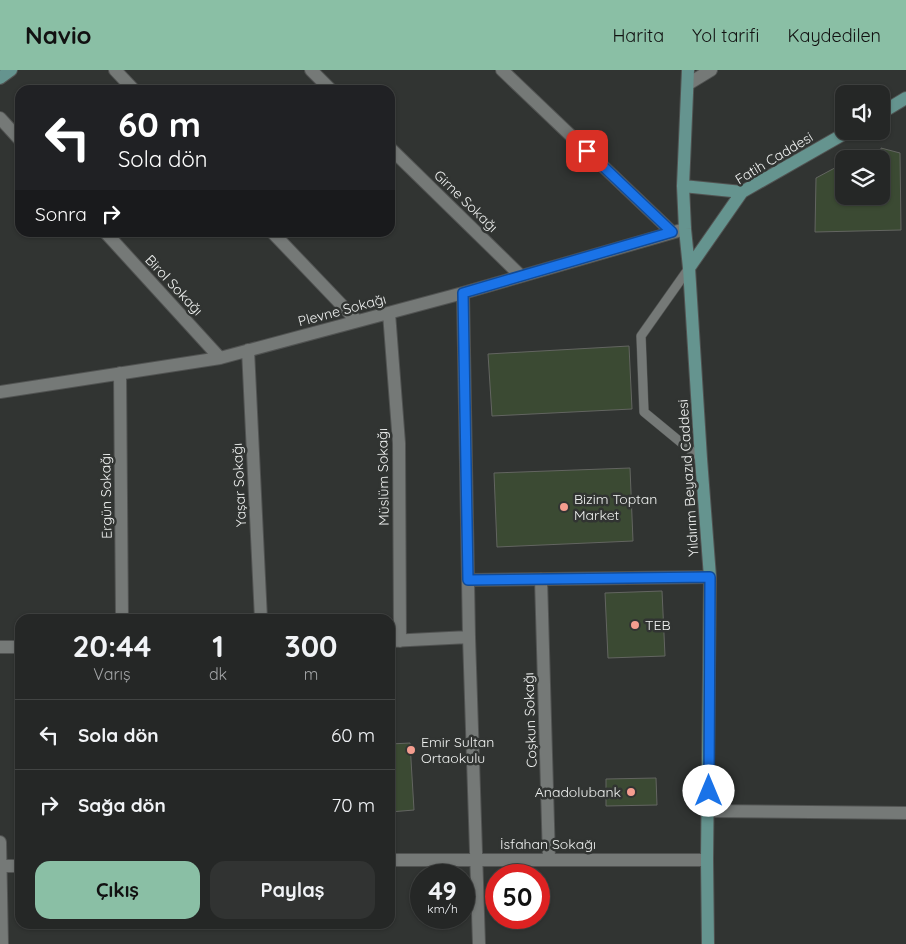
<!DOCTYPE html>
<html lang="tr">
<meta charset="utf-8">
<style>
:root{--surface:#252726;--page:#313332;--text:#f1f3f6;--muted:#a3a5a7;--line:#424443;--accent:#8abfa5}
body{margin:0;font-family:Quicksand,sans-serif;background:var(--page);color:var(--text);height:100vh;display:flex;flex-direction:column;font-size:19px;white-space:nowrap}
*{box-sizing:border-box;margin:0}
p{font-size:16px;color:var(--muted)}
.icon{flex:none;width:28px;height:28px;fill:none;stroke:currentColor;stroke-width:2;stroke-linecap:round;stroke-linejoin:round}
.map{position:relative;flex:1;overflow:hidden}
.details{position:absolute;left:15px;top:544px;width:380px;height:315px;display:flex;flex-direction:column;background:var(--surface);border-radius:15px;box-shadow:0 1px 4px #0004,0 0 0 1px var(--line)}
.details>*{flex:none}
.top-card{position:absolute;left:15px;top:15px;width:380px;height:152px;border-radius:15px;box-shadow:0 1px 4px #0004,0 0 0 1px var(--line);background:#202124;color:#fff;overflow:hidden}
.tools{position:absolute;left:835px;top:15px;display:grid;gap:10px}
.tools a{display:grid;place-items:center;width:55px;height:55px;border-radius:10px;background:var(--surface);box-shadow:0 1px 4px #0004,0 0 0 1px var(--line);font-size:25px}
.speed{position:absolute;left:410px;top:794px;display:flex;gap:10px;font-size:25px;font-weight:700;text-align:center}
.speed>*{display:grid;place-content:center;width:65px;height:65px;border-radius:50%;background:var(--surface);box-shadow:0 1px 4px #0004,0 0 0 1px var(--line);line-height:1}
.speed small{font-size:12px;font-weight:400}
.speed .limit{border:8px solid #d22;background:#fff;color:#111}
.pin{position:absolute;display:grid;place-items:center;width:42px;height:42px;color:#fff;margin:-21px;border-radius:10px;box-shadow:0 2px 8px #0006}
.me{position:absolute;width:55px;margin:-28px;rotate:0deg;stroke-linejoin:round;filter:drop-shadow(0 0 4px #0008)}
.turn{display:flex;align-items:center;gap:18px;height:105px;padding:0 20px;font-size:22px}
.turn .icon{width:65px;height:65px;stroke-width:2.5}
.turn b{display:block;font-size:35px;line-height:42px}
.then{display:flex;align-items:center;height:48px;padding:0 20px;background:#0003;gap:10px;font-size:19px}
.eta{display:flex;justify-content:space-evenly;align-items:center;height:85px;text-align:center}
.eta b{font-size:30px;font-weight:700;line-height:35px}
.action{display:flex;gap:10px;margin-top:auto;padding:10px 20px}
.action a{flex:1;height:58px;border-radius:15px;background:var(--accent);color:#111;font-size:20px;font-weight:700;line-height:58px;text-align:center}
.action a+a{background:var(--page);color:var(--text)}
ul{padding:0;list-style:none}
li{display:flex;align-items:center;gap:15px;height:70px;padding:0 20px;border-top:1px solid var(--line)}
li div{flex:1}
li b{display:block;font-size:19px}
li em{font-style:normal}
header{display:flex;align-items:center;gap:30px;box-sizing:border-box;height:70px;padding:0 25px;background:var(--accent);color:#111}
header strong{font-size:24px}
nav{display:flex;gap:28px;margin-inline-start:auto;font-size:18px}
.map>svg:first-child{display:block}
.building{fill:#3b4a33;stroke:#636561}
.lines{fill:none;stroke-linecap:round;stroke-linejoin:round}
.lane-casing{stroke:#515352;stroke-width:10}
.street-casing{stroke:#515352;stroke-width:14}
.secondary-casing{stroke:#515352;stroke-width:14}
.lane{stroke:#757977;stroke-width:9}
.street{stroke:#757977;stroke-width:12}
.secondary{stroke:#65948f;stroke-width:12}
.route-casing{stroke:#114b97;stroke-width:12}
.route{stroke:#1a73e8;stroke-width:9}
.poi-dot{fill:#f59d8f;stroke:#313432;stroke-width:2}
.labels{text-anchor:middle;stroke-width:5;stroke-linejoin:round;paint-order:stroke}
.street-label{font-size:14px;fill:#eff1f0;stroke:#313432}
.poi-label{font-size:14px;fill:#eff1f0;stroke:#313432;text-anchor:start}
</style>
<header>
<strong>Navio</strong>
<nav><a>Harita</a><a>Yol tarifi</a><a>Kaydedilen</a></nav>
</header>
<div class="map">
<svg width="906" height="874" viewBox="0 0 906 874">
<rect width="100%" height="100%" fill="#313432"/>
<path class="building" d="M881,78L900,83L901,160L815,162L816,108L844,93V126H881Z
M629,276L632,339L492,346L488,284Z
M630,398L633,471L497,477L494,403Z
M662,521L665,586L608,588L605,523Z
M410,673L414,740L390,742V674Z
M656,708L657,735L606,736V709Z"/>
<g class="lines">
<g class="lane-casing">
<path id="lane" d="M689,198L641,266L644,342L701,389"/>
</g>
<g class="street-casing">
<path id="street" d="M115,0L134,20
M311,0L331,20
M502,0L672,162
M688,14L711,0
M0,48L20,70
M390,78L521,206
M105,162L220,288
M272,162L357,251
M463,223L469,567L479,874
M389,243L399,373L400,571
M248,280L261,549
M120,303L122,549
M0,322L220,288L463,223L685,159
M541,509L549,789
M468,510L710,507
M390,571L469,567
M0,577H20
M709,741L906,743
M0,772L2,874
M390,790H707
M0,796H20"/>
</g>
<g class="secondary-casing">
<path id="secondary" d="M688,0L683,116L685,159L689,198L701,389L710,507L707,790L708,874
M0,8L11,0
M881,43L906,28
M683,116L742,122
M689,198L742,122L849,61"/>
</g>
<use href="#lane" class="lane"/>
<use href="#street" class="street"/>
<use href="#secondary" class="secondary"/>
</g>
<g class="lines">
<g class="route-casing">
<path id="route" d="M587,81L672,162L463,223L468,510L710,507L709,721"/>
</g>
<use href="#route" class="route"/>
</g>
<g class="poi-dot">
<circle cx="564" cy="437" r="5"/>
<circle cx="635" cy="555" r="5"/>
<circle cx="411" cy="680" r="5"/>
<circle cx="631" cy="722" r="5"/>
</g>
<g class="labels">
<g class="street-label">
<text transform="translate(774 88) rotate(-31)" y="5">Fatih Caddesi</text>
<text transform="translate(466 131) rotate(44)" y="5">Girne Sokağı</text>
<text transform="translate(174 215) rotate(47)" y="5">Birol Sokağı</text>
<text transform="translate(342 240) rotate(-15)" y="5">Plevne Sokağı</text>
<text transform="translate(383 407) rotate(-91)" y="5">Müslüm Sokağı</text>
<text transform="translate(688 408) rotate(-94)" y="5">Yıldırım Beyazıd Caddesi</text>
<text transform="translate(239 415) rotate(-93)" y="5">Yaşar Sokağı</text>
<text transform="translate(106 426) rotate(-91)" y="5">Ergün Sokağı</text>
<text transform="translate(530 650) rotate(-92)" y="5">Coşkun Sokağı</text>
<text x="548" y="779">İsfahan Sokağı</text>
</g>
<g class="poi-label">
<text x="574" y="434">Bizim Toptan<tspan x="574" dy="16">Market</tspan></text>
<text x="645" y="560">TEB</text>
<text x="421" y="677">Emir Sultan<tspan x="421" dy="16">Ortaokulu</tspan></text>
<text x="621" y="727" text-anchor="end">Anadolubank</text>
</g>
</g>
</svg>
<div class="tools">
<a><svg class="icon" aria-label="sound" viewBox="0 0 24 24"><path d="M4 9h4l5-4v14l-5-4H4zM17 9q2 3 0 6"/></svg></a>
<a><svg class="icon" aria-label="layers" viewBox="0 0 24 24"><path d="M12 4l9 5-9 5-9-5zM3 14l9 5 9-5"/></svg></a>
</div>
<div class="speed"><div>49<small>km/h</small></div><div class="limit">50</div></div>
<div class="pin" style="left:587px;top:81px;background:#d93025"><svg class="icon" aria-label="arrive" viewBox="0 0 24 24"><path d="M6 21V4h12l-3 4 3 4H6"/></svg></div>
<svg class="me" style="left:709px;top:721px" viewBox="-20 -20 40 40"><circle r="19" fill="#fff"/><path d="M0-13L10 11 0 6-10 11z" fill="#1a73e8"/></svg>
<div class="top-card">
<div class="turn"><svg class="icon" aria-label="left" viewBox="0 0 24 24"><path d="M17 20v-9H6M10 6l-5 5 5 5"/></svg><div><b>60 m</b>Sola dön</div></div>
<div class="then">Sonra<svg class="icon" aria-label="right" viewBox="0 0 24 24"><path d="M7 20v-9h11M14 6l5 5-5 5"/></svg></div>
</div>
<section class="details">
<div class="eta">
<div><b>20:44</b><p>Varış</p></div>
<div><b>1</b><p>dk</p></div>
<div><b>300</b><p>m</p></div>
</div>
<ul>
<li><svg class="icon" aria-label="left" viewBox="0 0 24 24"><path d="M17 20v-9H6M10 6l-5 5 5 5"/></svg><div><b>Sola dön</b></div><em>60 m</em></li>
<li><svg class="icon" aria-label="right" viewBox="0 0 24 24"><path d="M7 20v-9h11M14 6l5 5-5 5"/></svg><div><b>Sağa dön</b></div><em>70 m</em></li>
</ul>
<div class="action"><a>Çıkış</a><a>Paylaş</a></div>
</section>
</div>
